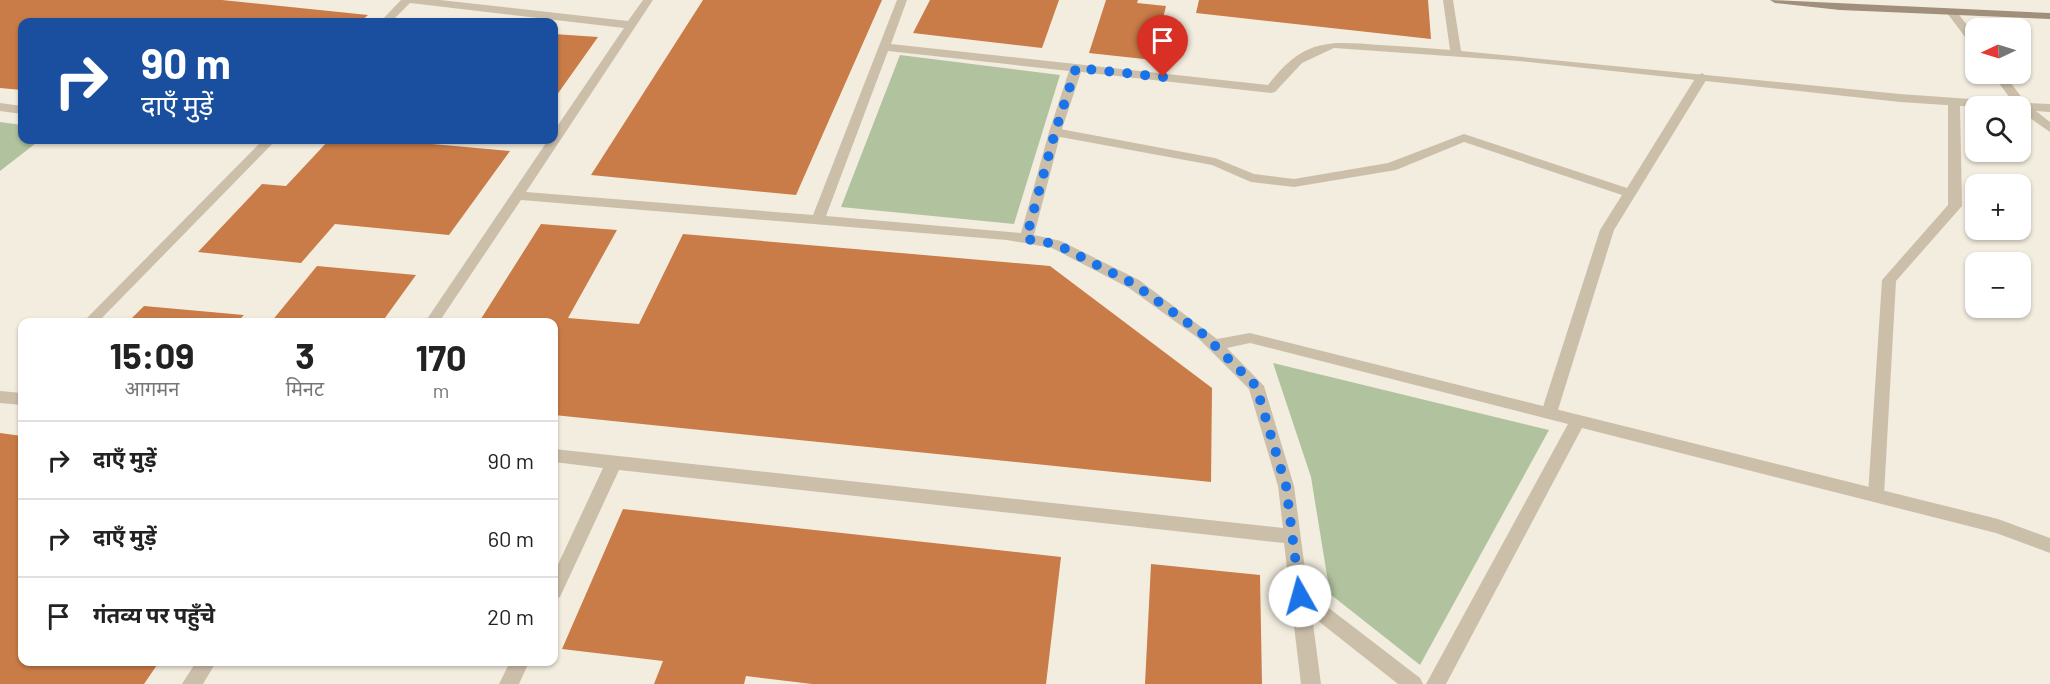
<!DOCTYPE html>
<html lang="hi">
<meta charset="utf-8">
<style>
:root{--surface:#fff;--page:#f2f2f2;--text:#222;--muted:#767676;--line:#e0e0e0}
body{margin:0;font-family:Barlow,"Noto Sans Devanagari",sans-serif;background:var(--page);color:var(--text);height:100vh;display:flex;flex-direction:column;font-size:22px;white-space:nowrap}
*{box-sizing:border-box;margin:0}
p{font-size:20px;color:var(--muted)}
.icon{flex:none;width:33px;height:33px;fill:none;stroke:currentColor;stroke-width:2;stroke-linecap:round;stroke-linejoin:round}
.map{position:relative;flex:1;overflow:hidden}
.drawer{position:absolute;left:18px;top:318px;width:540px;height:348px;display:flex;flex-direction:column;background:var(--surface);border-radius:12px;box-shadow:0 2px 4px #0004}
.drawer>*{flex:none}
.top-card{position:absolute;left:18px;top:18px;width:540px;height:126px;border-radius:12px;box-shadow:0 2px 4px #0004;background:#1a4fa0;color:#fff;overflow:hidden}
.needle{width:39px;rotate:266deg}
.tools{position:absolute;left:1965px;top:18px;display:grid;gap:12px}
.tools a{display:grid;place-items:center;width:66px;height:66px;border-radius:12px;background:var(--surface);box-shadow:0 2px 4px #0004;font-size:30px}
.pin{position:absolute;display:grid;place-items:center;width:51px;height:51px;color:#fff;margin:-62px -26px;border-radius:50% 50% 50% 0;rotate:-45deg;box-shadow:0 0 6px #0007}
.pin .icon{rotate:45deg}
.me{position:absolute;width:66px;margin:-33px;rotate:353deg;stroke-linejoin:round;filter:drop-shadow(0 0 4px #0008)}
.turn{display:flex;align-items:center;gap:21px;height:126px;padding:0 24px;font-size:27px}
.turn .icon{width:78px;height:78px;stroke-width:2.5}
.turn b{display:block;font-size:42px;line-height:51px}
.eta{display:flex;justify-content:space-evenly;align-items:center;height:102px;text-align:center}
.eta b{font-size:36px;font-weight:700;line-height:42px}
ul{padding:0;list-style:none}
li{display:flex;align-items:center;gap:18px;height:78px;padding:0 24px;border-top:2px solid var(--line)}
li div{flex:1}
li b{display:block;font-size:22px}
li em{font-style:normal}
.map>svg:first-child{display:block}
.green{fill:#b1c39e}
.building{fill:#c97c48}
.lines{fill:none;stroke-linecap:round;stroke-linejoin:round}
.lane{fill:#ccbfaa;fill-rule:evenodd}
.street{fill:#ccbfaa;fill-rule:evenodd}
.secondary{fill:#a08f7b;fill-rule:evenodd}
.route{stroke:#1a73e8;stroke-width:10;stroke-dasharray:0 18}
</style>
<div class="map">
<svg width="2050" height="684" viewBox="0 0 2050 684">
<rect width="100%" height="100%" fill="#f3eddf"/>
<path class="green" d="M900,55L1060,75L1014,224L841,207Z
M0,122L22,125V140H40L0,171Z
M1273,363L1549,430L1420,665L1330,594L1311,477Z"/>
<path class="building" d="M0,0H222L368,15L360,22H22V90L0,88Z
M703,0H882L796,195L591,175Z
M930,0H1059L1042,48L913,33Z
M1106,0H1138L1137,3L1166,6L1153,60L1089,53Z
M1199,0H1428L1431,39L1196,13Z
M554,34L598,37L554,99Z
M329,140H412L410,142L510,151L449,235L335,224L301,263L198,252L262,184L286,186Z
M541,224L617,230L568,318L639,324L683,234L1050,266L1212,388L1211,482L554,415V322H479Z
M317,266L416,275L382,322H271Z
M144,306L244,315L237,322H128Z
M0,433L22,436V662H159L144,684H0Z
M623,509L1061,557L1046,684H812L746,676L744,684H654L663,661L562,649Z
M1151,564L1260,575L1262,684H1145Z"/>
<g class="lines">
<path class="lane" d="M1702,73L1708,77L1614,230L1557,413L1555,417L1549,419L1543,417L1541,413L1600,230L1622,195L1464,142L1396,170L1294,187L1251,182L1212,165L1055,136L1049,132L1055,128L1215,158L1254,174L1294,179L1388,163L1464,134L1627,188L1696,77Z
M1954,98L1960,102L1962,206L1896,281L1884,495L1882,500L1876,502L1870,500L1868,495L1882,280L1948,205V102Z"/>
<path class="street" d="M401,0H440L628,21L643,0H653L526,192L813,215L897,0H907L891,44L1268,85C1304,39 1326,41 1379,45C1403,46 1426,48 1450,50L1443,0H1453L1461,51L1900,94L2013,102L1992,74H2004L2026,103L2050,104V112L2036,111L2050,122V132L2020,111V106L1976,107L1900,102L1519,61L1334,48L1302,63L1275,92L1271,93L1081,72L1061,132L1034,235L1061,241L1139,280L1217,339L1250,333L1998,519L2050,538V553L1996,533L1582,428L1446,684H1426L1568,424L1250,343L1227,348L1264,386L1294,486L1308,592L1420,678L1423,684H1398L1312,616L1321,684H1301L1284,543L619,470L560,597L554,599V573L603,468L554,462V449L1283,528L1278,486L1249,389L1198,338L1129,288L1052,248L1007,240L521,200L439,322H425L548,140H554V131L624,28L410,3L391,22H380ZM888,51L1069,71L1049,132L1021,233L826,216Z
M1952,10L1956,11L1976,36V47L1972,46L1947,13Z
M0,103L22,106V114L0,111Z
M263,140H276L98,322H83Z
M0,391L22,393V405L0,403Z
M196,662H216L203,684H182Z
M510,662H529L519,684H499Z"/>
<path class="secondary" d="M1770,0L2050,13V19L1840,10L1775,3Z"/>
</g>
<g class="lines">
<path class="route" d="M1163,77L1076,68L1055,132L1026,239L1056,244L1134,284L1203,334L1256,386L1286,486L1300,596"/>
</g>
</svg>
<div class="tools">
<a><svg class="needle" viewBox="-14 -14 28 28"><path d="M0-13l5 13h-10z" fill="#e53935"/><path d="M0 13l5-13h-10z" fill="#767676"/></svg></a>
<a><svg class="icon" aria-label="search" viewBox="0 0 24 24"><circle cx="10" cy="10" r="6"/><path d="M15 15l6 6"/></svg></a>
<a>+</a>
<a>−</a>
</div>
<div class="pin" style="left:1163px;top:77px;background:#d93025"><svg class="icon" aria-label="arrive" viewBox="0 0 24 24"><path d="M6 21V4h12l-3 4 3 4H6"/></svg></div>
<svg class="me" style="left:1300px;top:596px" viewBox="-20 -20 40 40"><circle r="19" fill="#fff"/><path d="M0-13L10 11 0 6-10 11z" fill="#1a73e8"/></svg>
<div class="top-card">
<div class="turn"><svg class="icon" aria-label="right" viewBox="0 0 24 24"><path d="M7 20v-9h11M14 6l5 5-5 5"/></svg><div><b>90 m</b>दाएँ मुड़ें</div></div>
</div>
<section class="drawer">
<div class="eta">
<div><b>15:09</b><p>आगमन</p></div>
<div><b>3</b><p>मिनट</p></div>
<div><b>170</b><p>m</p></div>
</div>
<ul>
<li><svg class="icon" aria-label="right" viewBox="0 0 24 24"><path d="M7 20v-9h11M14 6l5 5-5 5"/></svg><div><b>दाएँ मुड़ें</b></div><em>90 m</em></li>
<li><svg class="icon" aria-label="right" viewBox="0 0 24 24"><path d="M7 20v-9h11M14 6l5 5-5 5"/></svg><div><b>दाएँ मुड़ें</b></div><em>60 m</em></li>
<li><svg class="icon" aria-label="arrive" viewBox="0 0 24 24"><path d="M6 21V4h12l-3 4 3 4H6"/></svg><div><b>गंतव्य पर पहुँचे</b></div><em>20 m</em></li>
</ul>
</section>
</div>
